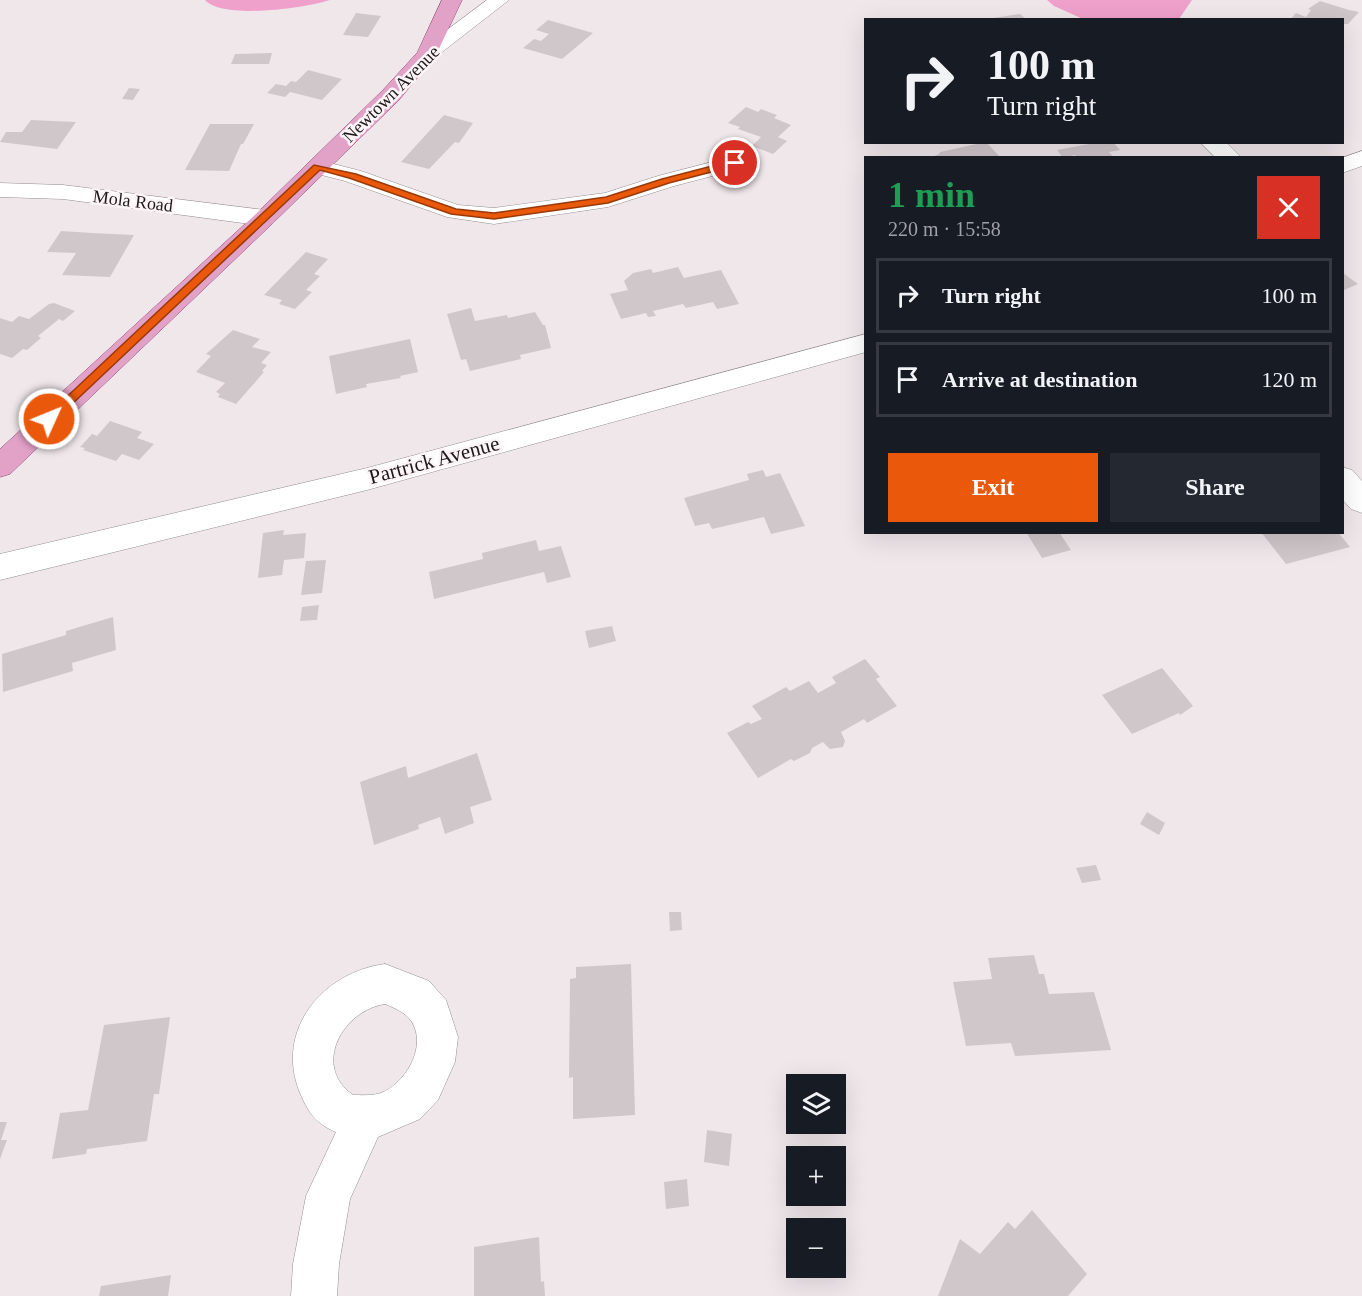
<!DOCTYPE html>
<meta charset="utf-8">
<style>
:root{--surface:#171b24;--page:#242831;--text:#f1f3f6;--muted:#9ea1a6;--line:#363941;--accent:#ea580c}
body{margin:0;font-family:"Times New Roman",serif;background:var(--page);color:var(--text);height:100vh;display:flex;flex-direction:column;font-size:22px;white-space:nowrap}
*{box-sizing:border-box;margin:0}
p{font-size:20px;color:var(--muted)}
.icon{flex:none;width:33px;height:33px;fill:none;stroke:currentColor;stroke-width:2;stroke-linecap:round;stroke-linejoin:round}
.map{position:relative;flex:1;overflow:hidden}
.panel{position:absolute;left:864px;top:156px;width:480px;height:378px;display:flex;flex-direction:column;background:var(--surface);border-radius:0px;box-shadow:0 6px 24px #0002}
.panel>*{flex:none}
.guide{position:absolute;left:864px;top:18px;width:480px;height:126px;border-radius:0px;box-shadow:0 6px 24px #0002;background:#171b24;color:var(--text);overflow:hidden}
.controls{position:absolute;left:786px;top:1074px;display:grid;gap:12px}
.controls a{display:grid;place-items:center;width:60px;height:60px;border-radius:0px;background:var(--surface);box-shadow:0 6px 24px #0002;font-size:30px}
.pin{position:absolute;display:grid;place-items:center;width:51px;height:51px;color:#fff;margin:-26px;border:3px solid #fff;border-radius:50%;box-shadow:0 2px 6px #0007}
.me{position:absolute;width:66px;margin:-33px;rotate:46deg;stroke-linejoin:round;filter:drop-shadow(0 0 4px #0008)}
.turn{display:flex;align-items:center;gap:21px;height:126px;padding:0 24px;font-size:27px}
.turn .icon{width:78px;height:78px;stroke-width:2.5}
.turn b{display:block;font-size:42px;line-height:51px}
.round{display:grid;place-items:center;flex:none;width:63px;height:63px;border-radius:0px;background:var(--page)}
.summary{display:flex;align-items:center;justify-content:space-between;height:102px;padding:0 24px}
h1{font-size:36px;font-weight:800;line-height:45px;color:#1e9e55}
.cta{display:flex;gap:12px;margin-top:auto;padding:12px 24px}
.cta a{flex:1;height:69px;border-radius:0px;background:var(--accent);color:#fff;font-size:24px;font-weight:800;line-height:69px;text-align:center}
.cta a+a{background:var(--page);color:var(--text)}
ul{padding:0;list-style:none}
li{display:flex;align-items:center;gap:18px;height:75px;margin:0 12px 9px;padding:0 12px;border:3px solid var(--line);border-radius:0px}
li div{flex:1}
li b{display:block;font-size:22px}
li em{font-style:normal}
.map>svg:first-child{display:block}
.water{fill:#efa1cb}
.building{fill:#d0c7cb}
.lines{fill:none;stroke-linecap:round;stroke-linejoin:round}
.minor-casing{stroke:#958d91;stroke-width:1}
.major-casing{stroke:#914973;stroke-width:1}
.minor{fill:#fff;fill-rule:evenodd}
.major{fill:#e2a1c7;fill-rule:evenodd}
.route{fill:#ea580c;stroke:#983908;stroke-width:1.5}
.labels{text-anchor:middle;stroke-width:5;stroke-linejoin:round;paint-order:stroke}
.far-street-label{font-size:18px;fill:#1d1a1c;stroke:#fdf4f8}
.street-label{font-size:21px;fill:#1d1a1c;stroke:#fdf4f8}
</style>
<div class="map">
<svg width="1362" height="1296" viewBox="0 0 1362 1296">
<rect width="100%" height="100%" fill="#f0e7eb"/>
<path class="water" d="M205,0H330C306,8 222,20 205,0Z
M1047,0H1192L1179,19H1083L1054,6Z"/>
<path class="building" d="M1320,1L1349,10L1359,12L1348,24H1342V20H1290L1296,13L1306,17L1311,10L1308,9Z
M356,13L381,16L368,37L343,35Z
M1020,14L1027,20H993V18Z
M548,20L593,33L562,59L523,48L534,39L541,41L549,34L536,30Z
M272,53L269,64H231L235,54Z
M308,70L342,79L322,100L290,92L285,97L267,93L276,84L286,86L291,81L296,82Z
M129,88L140,89L133,100L122,99Z
M746,107L758,112L761,109L777,115L774,118L791,125L778,137L787,141L773,154L752,146L761,137L738,129L740,127L728,123Z
M444,115L473,123L459,143L455,142L429,169L401,162Z
M31,120L76,122L57,149L0,142L6,132H22Z
M210,124H254L243,144H241L229,171L185,170Z
M986,142L1001,158H930L939,154L940,152Z
M1100,142H1113L1120,150L1109,152L1114,158H1077L1075,155L1063,158L1057,150Z
M61,231L92,233L134,235L110,277L62,275L76,253L47,252Z
M306,252L328,259L314,274L320,276L306,290L312,292L295,309L279,304L282,300L264,295Z
M678,267L684,278L721,270L739,304L717,309L713,302L686,308L683,304L653,311L656,316L648,317L646,313L621,319L610,294L628,290L624,281L633,273L651,269L653,273Z
M1342,272L1347,276L1358,284L1342,291Z
M54,303L75,311L63,321L59,319L38,336L41,338L27,350L23,349L12,358L0,354V318L12,322L19,316L29,319L49,304Z
M471,308L475,321L507,315L508,318L535,312L543,325H545L551,348L520,355L521,359L470,371L466,359L461,360L447,314Z
M233,330L260,339L252,347L271,352L261,363L267,365L262,371L264,372L236,404L218,397L220,394L216,392L225,383L196,372L211,356L206,354Z
M410,339L418,372L400,376L401,378L366,384L367,387L336,394L329,356Z
M110,421L142,432L137,438L154,444L139,460L122,454L116,461L83,450L85,448L80,447L92,434L97,436Z
M763,470L766,477L780,473L805,526L771,534L764,517L712,529L709,523L695,526L684,498L749,480L747,474Z
M284,530L283,535L306,533L304,558L284,560L282,575L258,578L263,533Z
M1026,532H1059L1071,550L1042,558Z
M1261,532H1338L1350,547L1286,564Z
M536,540L539,551L561,546L571,577L547,583L544,572L434,599L429,572L483,559L482,553Z
M326,560L322,593L301,595L306,561Z
M319,605L317,620L300,621L302,607Z
M113,617L116,650L72,663L73,671L3,692L2,654L66,635V631Z
M612,626L616,641L589,648L585,631Z
M865,659L880,677L876,679L897,706L867,723L864,719L841,732L845,741L843,747L830,749L823,742L812,748L810,753L794,761L791,759L758,778L727,733L748,722L751,724L762,719L752,706L786,687L790,691L809,681L818,693L836,683L832,677Z
M1162,668L1193,706L1180,715L1179,713L1132,734L1102,695Z
M477,753L492,800L470,807L474,823L445,834L440,817L418,825L419,829L374,845L360,782L406,766L408,778Z
M1147,812L1165,823L1159,835L1140,824Z
M1096,865L1101,880L1082,883L1076,868Z
M669,912H681L682,930L670,931Z
M1034,955L1039,974H1044L1049,994L1094,992L1111,1050L1015,1056L1011,1043L966,1046L953,982L992,979L988,958Z
M631,964L635,1115L573,1119V1077L569,1078L570,979L576,978V967Z
M170,1017L159,1094H154L147,1141L87,1149L86,1154L52,1159L60,1113L88,1110L104,1025Z
M0,1122H7L1,1140H7L0,1159Z
M707,1130L732,1134L729,1166L704,1162Z
M687,1179L689,1206L666,1209L664,1182Z
M1032,1210L1087,1274L1068,1296H938L960,1239L980,1254L1008,1222L1015,1229Z
M539,1237L541,1282L544,1281L545,1296H474V1247Z
M171,1275L168,1296H99L101,1286Z"/>
<g class="lines">
<g class="minor-casing">
<path id="minor" d="M487,0H509L433,59L426,61L419,59L416,55L419,51Z
M1200,142H1226L1242,158H1216Z
M1362,151V166L1342,173V158Z
M735,156L743,158L746,163L743,168L674,186L608,207L494,224L447,217L345,181L310,172L307,167L310,162L318,160L361,171L458,205L494,208L605,193L658,176Z
M0,183L63,185L265,210L273,213L277,218L273,223L265,226L63,199L0,197Z
M866,334V352L367,490L0,580V554L367,468Z
M1342,467L1352,470L1362,481V513L1351,509L1342,499Z
M385,964L429,981L446,1000L458,1037L455,1062L438,1100L420,1119L378,1137L350,1199L339,1264L337,1296H291L293,1264L306,1196L336,1132C316,1124 308,1112 300,1093C274,1030 323,972 385,964ZM385,1004C397,1009 409,1014 414,1026C425,1051 404,1084 381,1093C373,1096 361,1095 353,1095C311,1066 343,1010 385,1004Z"/>
</g>
<g class="major-casing">
<path id="major" d="M442,0H462L436,55L399,100L273,223L10,474L0,477V449L257,213L383,90L417,53Z"/>
</g>
<use href="#minor" class="minor"/>
<use href="#major" class="major"/>
</g>
<path class="route" d="M735,160L739,163L738,165L669,183L608,203L494,219L451,214L349,178L320,170L53,422H45L43,419L314,165L356,174L456,209L494,213L606,197L662,179Z"/>
<g class="labels">
<g class="far-street-label">
<text transform="translate(391 94) rotate(-45)" y="6">Newtown Avenue</text>
<text transform="translate(133 201) rotate(7)" y="6">Mola Road</text>
</g>
<g class="street-label">
<text transform="translate(434 460) rotate(-15)" y="7">Partrick Avenue</text>
</g>
</g>
</svg>
<div class="controls">
<a><svg class="icon" aria-label="layers" viewBox="0 0 24 24"><path d="M12 4l9 5-9 5-9-5zM3 14l9 5 9-5"/></svg></a>
<a>+</a>
<a>−</a>
</div>
<div class="pin" style="left:735px;top:163px;background:#d93025"><svg class="icon" aria-label="arrive" viewBox="0 0 24 24"><path d="M6 21V4h12l-3 4 3 4H6"/></svg></div>
<svg class="me" style="left:49px;top:419px" viewBox="-20 -20 40 40"><circle r="17" fill="#ea580c" stroke="#fff" stroke-width="3"/><path d="M0-11L8 9 0 5-8 9z" fill="#fff"/></svg>
<div class="guide">
<div class="turn"><svg class="icon" aria-label="right" viewBox="0 0 24 24"><path d="M7 20v-9h11M14 6l5 5-5 5"/></svg><div><b>100 m</b>Turn right</div></div>
</div>
<section class="panel">
<div class="summary"><div><h1>1 min</h1><p>220 m · 15:58</p></div><a class="round" style="background:#d93025;color:#fff"><svg class="icon" aria-label="close" viewBox="0 0 24 24"><path d="M6 6l12 12M18 6L6 18"/></svg></a></div>
<ul>
<li><svg class="icon" aria-label="right" viewBox="0 0 24 24"><path d="M7 20v-9h11M14 6l5 5-5 5"/></svg><div><b>Turn right</b></div><em>100 m</em></li>
<li><svg class="icon" aria-label="arrive" viewBox="0 0 24 24"><path d="M6 21V4h12l-3 4 3 4H6"/></svg><div><b>Arrive at destination</b></div><em>120 m</em></li>
</ul>
<div class="cta"><a>Exit</a><a>Share</a></div>
</section>
</div>
